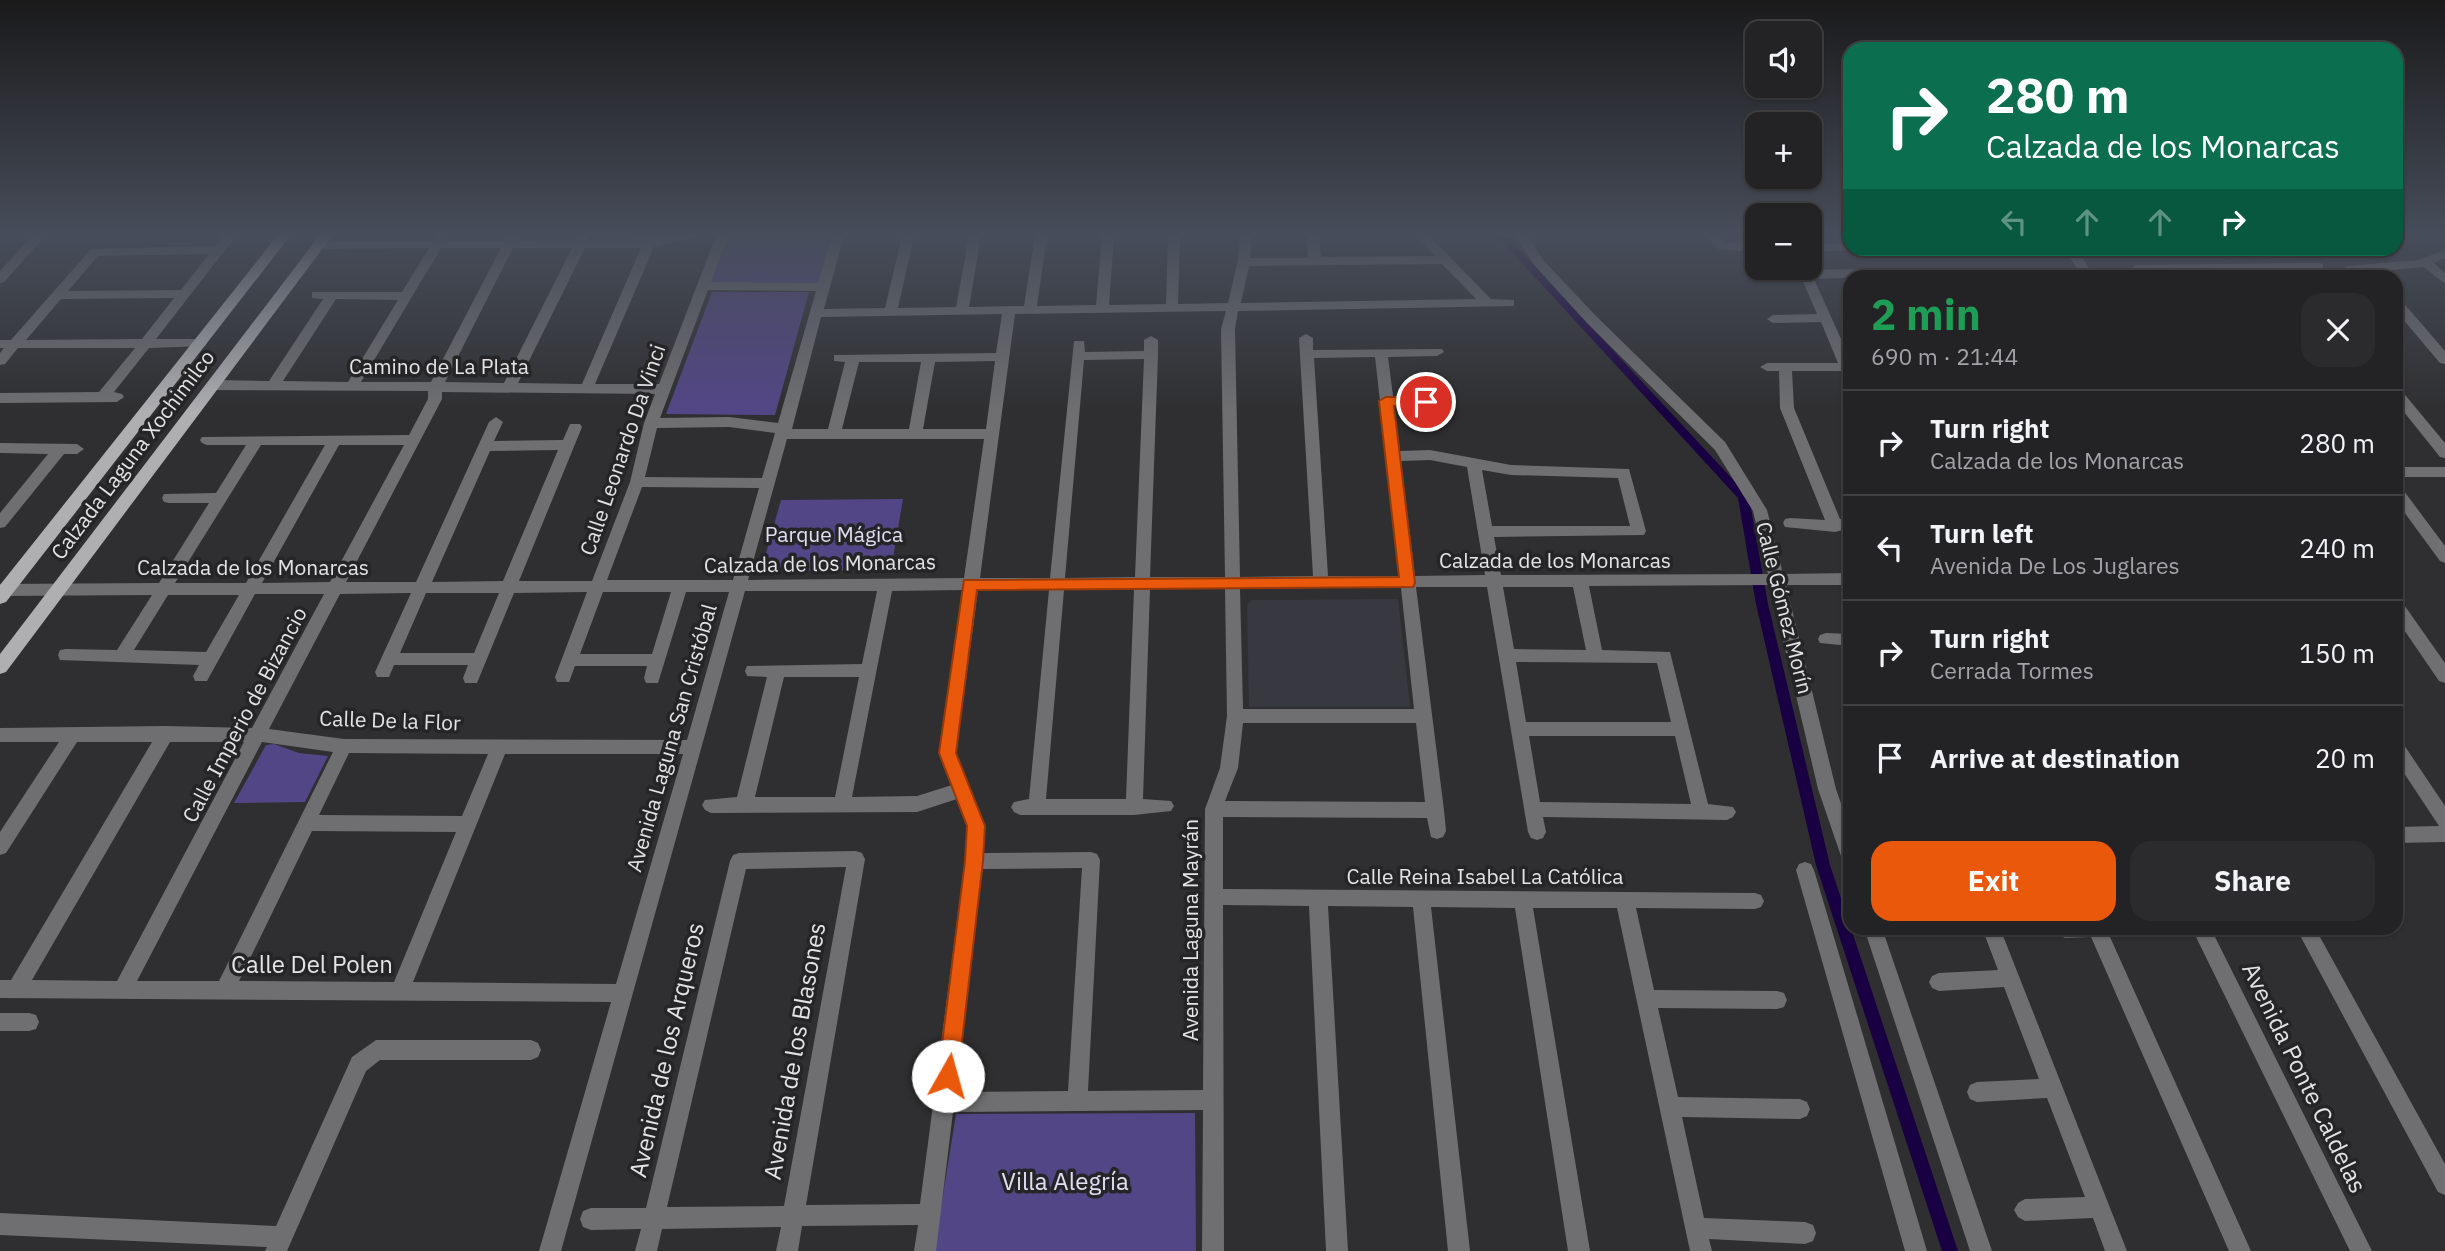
<!DOCTYPE html>
<meta charset="utf-8">
<style>
:root{--surface:#232325;--page:#2b2b2d;--text:#f1f3f6;--muted:#a3a4a7;--line:#404042;--accent:#ea580c}
body{margin:0;font-family:"IBM Plex Sans",sans-serif;background:var(--page);color:var(--text);height:100vh;display:flex;flex-direction:column;font-size:26px;white-space:nowrap}
*{box-sizing:border-box;margin:0}
p{font-size:23px;color:var(--muted)}
.icon{flex:none;width:38px;height:38px;fill:none;stroke:currentColor;stroke-width:2;stroke-linecap:round;stroke-linejoin:round}
.map{position:relative;flex:1;overflow:hidden}
.details{position:absolute;left:1843px;top:270px;width:560px;height:665px;display:flex;flex-direction:column;background:var(--surface);border-radius:21px;box-shadow:0 2px 5px #0004,0 0 0 2px var(--line)}
.details>*{flex:none}
.hud{position:absolute;left:1843px;top:42px;width:560px;height:214px;border-radius:21px;box-shadow:0 2px 5px #0004,0 0 0 2px var(--line);background:#0b6e4f;color:#fff;overflow:hidden}
.tools{position:absolute;left:1745px;top:21px;display:grid;gap:14px}
.tools a{display:grid;place-items:center;width:77px;height:77px;border-radius:14px;background:var(--surface);box-shadow:0 2px 5px #0004,0 0 0 2px var(--line);font-size:35px}
.pin{position:absolute;display:grid;place-items:center;width:60px;height:60px;color:#fff;margin:-30px;border:4px solid #fff;border-radius:50%;box-shadow:0 2px 7px #0007}
.me{position:absolute;width:77px;margin:-38px;rotate:7deg;stroke-linejoin:round;filter:drop-shadow(0 0 5px #0008)}
.turn{display:flex;align-items:center;gap:24px;height:147px;padding:0 28px;font-size:32px}
.turn .icon{width:91px;height:91px;stroke-width:2.5}
.turn b{display:block;font-size:49px;line-height:60px}
.lanes{display:flex;align-items:center;height:66px;padding:0 28px;background:#0003;justify-content:center;gap:35px;direction:ltr}
.lanes .off{opacity:.35}
.round{display:grid;place-items:center;flex:none;width:74px;height:74px;border-radius:21px;background:var(--page)}
.head{display:flex;align-items:center;justify-content:space-between;height:119px;padding:0 28px}
h1{font-size:42px;font-weight:700;line-height:52px;color:#1e9e55}
.cta{display:flex;gap:14px;margin-top:auto;padding:14px 28px}
.cta a{flex:1;height:80px;border-radius:21px;background:var(--accent);color:#fff;font-size:28px;font-weight:700;line-height:80px;text-align:center}
.cta a+a{background:var(--page);color:var(--text)}
ul{padding:0;list-style:none}
li{display:flex;align-items:center;gap:21px;height:105px;padding:0 28px;border-top:2px solid var(--line)}
li div{flex:1}
li b{display:block;font-size:26px}
li em{font-style:normal}
.map>svg:first-child{display:block}
.built{fill:#383840}
.green{fill:#534686}
.lines{fill:none;stroke-linecap:round;stroke-linejoin:round}
.canal{fill:#190042;fill-rule:evenodd}
.minor{fill:#6f6f71;fill-rule:evenodd}
.major{fill:#afafb2;fill-rule:evenodd}
.route{fill:#ea580c;stroke:#983908;stroke-width:2}
.labels{text-anchor:middle;stroke-width:7;stroke-linejoin:round;paint-order:stroke}
.street-label{font-size:21px;fill:#e4e4e6;stroke:#252527}
.park-label{font-size:21px;fill:#e1def3;stroke:#252527}
.near-street-label{font-size:24px;fill:#e4e4e6;stroke:#252527}
.near-park-label{font-size:24px;fill:#e1def3;stroke:#252527}
</style>
<div class="map">
<svg width="2445" height="1251" viewBox="0 0 2445 1251">
<rect width="100%" height="100%" fill="#2f2f31"/>
<path class="built" d="M1398,599L1410,707H1249L1247,605L1252,600Z"/>
<path class="green" d="M726,236H834L820,284L709,285Z
M712,292H809L775,415L666,414Z
M903,499L891,570L776,571L765,557L781,500Z
M274,744L299,753L328,756L305,802L234,803L266,745Z
M1195,1113L1196,1251H934L956,1114Z"/>
<g class="lines">
<path class="canal" d="M1497,236H1507L1749,497L1768,604L1830,865L1958,1251H1942L1816,865L1756,604L1738,498Z"/>
<path class="minor" d="M32,236H45L4,282L0,283V271Z
M223,236H236L156,339H200L207,343L205,346L149,348L114,392L122,394L124,397L117,402L0,403V393L99,392L135,348H18L5,364L0,365V353L4,348H0V340H11L91,249L215,246ZM209,254L181,290L68,291L98,256ZM174,298L142,339L26,340L61,299Z
M437,236H445L446,241H504L507,236H519L517,241L576,240L579,236H587L588,240L699,236L654,247L595,384H659L716,236H728L711,282L818,283L832,236H844L824,309L885,308L902,236H914L898,308L956,307L969,236H981L969,307L1024,306L1035,236H1047L1037,306L1096,305L1102,236H1114L1109,305L1166,304L1168,236H1180L1178,304L1228,303L1238,260L1240,236H1252L1250,258H1308L1307,236H1319L1321,257L1435,256L1416,236H1429L1491,299L1514,300V306L1238,311L1235,329L1240,577L1313,576L1299,338L1306,334L1313,338V350L1442,349L1444,352L1437,356L1388,357L1393,396L1446,397L1453,402L1446,407L1394,406L1400,451L1430,450L1511,465L1629,469L1646,531L1644,535L1494,537L1501,575L1768,574L1753,511L1715,450L1587,323L1536,267L1515,236H1527L1544,261L1597,317L1725,442L1767,510L1783,574L1850,573V585H1786L1836,789L1850,830V864L1844,862L1841,856L1818,789L1770,585L1589,586L1602,650L1670,652L1708,804L1733,807L1736,812L1733,817L1727,820L1543,817L1546,832L1543,838L1537,840L1531,838L1528,832L1487,587H1416L1444,810L1446,831L1443,837L1437,839L1431,837L1427,818L1223,817V889L1755,893L1761,895L1764,901L1761,907L1755,909L1636,908L1654,990L1777,991L1784,993L1787,1000L1784,1007L1777,1009L1658,1008L1678,1097L1800,1099L1807,1102L1810,1109L1807,1116L1800,1119L1682,1117L1704,1218L1805,1222L1813,1225L1816,1233L1813,1241L1805,1244L1709,1239L1712,1251H1690L1617,908H1533L1590,1251H1568L1515,908L1431,907L1470,1251H1448L1413,907L1328,906L1348,1251H1326L1309,906L1223,905L1224,1251H1202L1203,1110L953,1112L936,1251H914L918,1225L802,1226L798,1251H776L781,1227L662,1229L657,1251H635L641,1229L591,1230L583,1227L580,1219L583,1211L591,1208H646L730,861L733,855L739,853L856,851L862,853L865,859L806,1205L920,1204L965,861L967,826L957,799L917,812L711,813L705,810L702,805L705,800L737,797L767,677L747,676L745,671L747,666L862,664L877,591H745L561,1251H539L611,1002L0,998V980H11L152,742H77L6,853L0,855V832L59,742H0V728L166,726L252,728L324,594H255L207,681H195L193,676L199,665L60,660L58,655L60,650L66,649L117,650L152,595L0,596V584L159,583L209,503H169L164,502L162,498L164,494L216,493L246,445H207L202,443L200,440L202,437L409,435L428,399V391L215,390L208,385L215,380L269,381L323,299L312,298V292H402L429,248L320,249L316,248V242L434,241ZM441,248H501L431,382H361ZM513,248H572L504,383L445,382ZM585,248H641L582,384L518,383ZM1442,264L1476,299L1241,303L1249,266ZM708,290L816,291L778,423L729,417L660,418ZM336,299L398,300L348,382L283,381ZM1226,311L1221,329L1225,577H1150L1158,355V340L1151,336L1144,340V351L1085,352L1084,341H1074L1050,578H980L1015,314ZM1002,314L996,353L834,355V361L845,362L828,429H792L821,317ZM1375,357L1400,576H1328L1314,358ZM1144,359L1135,577L1065,578L1084,360ZM995,361L986,429H923L935,362ZM859,362H921L909,429H842ZM442,392L655,394L644,423L630,482L592,581H519L582,427L580,424H570L563,440L494,441L503,422L496,417L489,422L416,582H346L442,399ZM729,427L775,433L762,478L645,477L657,428ZM787,439H984L964,578L748,580ZM261,445H325L246,583H175ZM339,445H404L330,582L262,583ZM558,450L503,581L432,582L490,451ZM1430,460L1467,467L1485,575L1415,576L1401,461ZM1482,470L1511,475L1618,478L1630,526H1492ZM642,487L759,488L733,580H607ZM1503,587H1573L1586,650L1514,649ZM1316,588H1401L1414,709H1243L1240,589ZM1134,589L1126,799H1046L1064,590ZM1150,589H1225L1227,716L1220,768L1205,809L1203,1090L1088,1091L1100,860L1097,854L1091,852L983,853L985,826L956,753L978,590H1049L1029,799L1014,802L1011,807L1014,812L1020,815H1134L1171,811L1174,806L1171,801L1143,799ZM963,590L940,753L952,785L917,796L852,797L892,591ZM587,592L555,677L557,682H569L575,666H647L644,678L646,683H658L686,592H729L687,740L344,739L269,729L340,594L411,593L375,672L377,677H389L394,665H468L463,678L465,683H477L514,593ZM603,592H671L652,654H580ZM426,593H499L474,653H400ZM168,595H239L206,652L134,650ZM1516,662L1657,663L1671,722H1526ZM784,677H859L835,797H755ZM1243,723H1416L1425,802L1225,801L1238,768ZM1529,736H1675L1691,804L1540,802ZM170,742H244L117,981L32,980ZM262,742L333,752L219,981H137ZM349,753L488,754L462,816L319,815ZM505,754H683L616,984L413,982ZM312,831L456,832L394,982L239,981ZM846,867L784,1206L667,1207L746,869ZM1082,868L1068,1091L955,1092L982,869Z
M1706,236H1719L1725,242L1757,244V252L1718,249Z
M1850,243V248L1854,250L1810,252V244Z
M2064,248H2076L2094,276H2082Z
M2444,250L2445,258L2434,263L2445,273V284L2424,267L2348,274L2342,270L2348,266L2419,260Z
M2319,263L2323,264V270L2136,273L2130,269L2136,265Z
M2000,268L2020,276H1923L1919,273L1925,269Z
M1895,269L1901,273L1899,276L1814,279L1850,359V379L1845,378L1842,371H1792L1794,408L1840,519L1850,517V528L1835,532L1785,527L1783,523L1785,519L1790,518L1825,520L1780,408L1779,371H1767L1760,367L1767,363H1838L1821,322L1773,323L1767,319L1773,315L1817,314L1802,279L1768,280L1762,276C1772,267 1874,270 1895,269Z
M2396,299L2401,300L2445,351V364L2440,363L2396,311Z
M2396,388L2401,390L2445,443V458L2440,457L2396,402Z
M0,443L77,444L84,449L77,454H64L5,527L0,528V513L48,454L0,453Z
M2396,467H2445V477H2396Z
M2396,486L2401,487L2445,546V563L2440,561L2396,501Z
M2396,600L2402,602L2445,663V683L2439,681L2396,618Z
M1826,633L1850,634V646L1820,643L1818,639L1820,635Z
M1849,711H1850V725L1843,723L1841,718L1843,713Z
M2396,740L2402,742L2445,806V842L2396,843V827L2439,826L2396,761Z
M1805,862L1811,864L1814,870L1927,1251H1905L1796,870L1799,864Z
M1864,928H1882L1992,1251H1970Z
M1982,928H2000L2127,1251H2105L2093,1218L2025,1221L2018,1217L2014,1210L2018,1203L2025,1199L2085,1197L2047,1098L1977,1102L1970,1099L1967,1092L1970,1085L1977,1082L2039,1079L2004,987L1939,991L1932,988L1929,982L1932,976L1939,973L1998,970Z
M2056,928H2239L2237,934L2215,937L2372,1251H2350L2196,937H2110L2251,1251H2229L2091,937L2065,938L2058,935Z
M2296,928H2315L2445,1164V1195L2438,1192Z
M0,1013H29L36,1015L39,1022L36,1029L29,1031H0Z
M376,1040H531L538,1043L541,1050L538,1057L531,1060H380L366,1071L287,1251H265L267,1247L0,1235V1213L276,1226L352,1057Z"/>
<path class="major" d="M277,236H290L6,602L0,604V585Z
M319,236H332L6,672L0,674V654Z"/>
</g>
<linearGradient id="sky" x2="0" y2="1"><stop stop-color="#1a1a1b"/><stop offset="0.57" stop-color="#474d5a"/><stop offset="1" stop-color="#474d5a" stop-opacity="0"/></linearGradient>
<rect width="2445" height="412" fill="url(#sky)"/>
<path class="route" d="M1386,397H1426L1433,402L1426,406H1394L1415,583L1413,587L977,590L956,753L985,826L983,861L958,1076L955,1083L948,1086L941,1083L938,1076L965,861L967,826L939,753L964,580L1399,577L1379,401Z"/>
<g class="labels">
<g class="street-label">
<text x="439" y="374">Camino de La Plata</text>
<text transform="translate(623 450) rotate(-71)" y="7">Calle Leonardo Da Vinci</text>
<text transform="translate(133 455) rotate(-53)" y="7">Calzada Laguna Xochimilco</text>
<text x="1555" y="568">Calzada de los Monarcas</text>
<text transform="translate(820 564) rotate(-1)" y="7">Calzada de los Monarcas</text>
<text x="253" y="575">Calzada de los Monarcas</text>
<text transform="translate(1784 608) rotate(76)" y="7">Calle Gómez Morín</text>
<text transform="translate(245 715) rotate(-62)" y="7">Calle Imperio de Bizancio</text>
<text transform="translate(390 721) rotate(2)" y="7">Calle De la Flor</text>
<text transform="translate(672 738) rotate(-74)" y="7">Avenida Laguna San Cristóbal</text>
<text x="1485" y="884">Calle Reina Isabel La Católica</text>
<text transform="translate(1191 930) rotate(-90)" y="7">Avenida Laguna Mayrán</text>
</g>
<g class="park-label">
<text x="834" y="542">Parque Mágica</text>
</g>
<g class="near-street-label">
<text x="312" y="973">Calle Del Polen</text>
<text transform="translate(667 1050) rotate(-77)" y="8">Avenida de los Arqueros</text>
<text transform="translate(795 1051) rotate(-80)" y="8">Avenida de los Blasones</text>
<text transform="translate(2304 1078) rotate(64)" y="8">Avenida Ponte Caldelas</text>
</g>
<g class="near-park-label">
<text x="1065" y="1190">Villa Alegría</text>
</g>
</g>
</svg>
<div class="tools">
<a><svg class="icon" aria-label="sound" viewBox="0 0 24 24"><path d="M4 9h4l5-4v14l-5-4H4zM17 9q2 3 0 6"/></svg></a>
<a>+</a>
<a>−</a>
</div>
<div class="pin" style="left:1426px;top:402px;background:#d93025"><svg class="icon" aria-label="arrive" viewBox="0 0 24 24"><path d="M6 21V4h12l-3 4 3 4H6"/></svg></div>
<svg class="me" style="left:948px;top:1076px" viewBox="-20 -20 40 40"><circle r="19" fill="#fff"/><path d="M0-13L10 11 0 6-10 11z" fill="#ea580c"/></svg>
<div class="hud">
<div class="turn"><svg class="icon" aria-label="right" viewBox="0 0 24 24"><path d="M7 20v-9h11M14 6l5 5-5 5"/></svg><div><b>280 m</b>Calzada de los Monarcas</div></div>
<div class="lanes"><svg class="icon off" aria-label="left" viewBox="0 0 24 24"><path d="M17 20v-9H6M10 6l-5 5 5 5"/></svg><svg class="icon off" aria-label="ahead" viewBox="0 0 24 24"><path d="M12 20V5M6 11l6-6 6 6"/></svg><svg class="icon off" aria-label="ahead" viewBox="0 0 24 24"><path d="M12 20V5M6 11l6-6 6 6"/></svg><svg class="icon" aria-label="right" viewBox="0 0 24 24"><path d="M7 20v-9h11M14 6l5 5-5 5"/></svg></div>
</div>
<section class="details">
<div class="head"><div><h1>2 min</h1><p>690 m · 21:44</p></div><a class="round"><svg class="icon" aria-label="close" viewBox="0 0 24 24"><path d="M6 6l12 12M18 6L6 18"/></svg></a></div>
<ul>
<li><svg class="icon" aria-label="right" viewBox="0 0 24 24"><path d="M7 20v-9h11M14 6l5 5-5 5"/></svg><div><b>Turn right</b><p>Calzada de los Monarcas</p></div><em>280 m</em></li>
<li><svg class="icon" aria-label="left" viewBox="0 0 24 24"><path d="M17 20v-9H6M10 6l-5 5 5 5"/></svg><div><b>Turn left</b><p>Avenida De Los Juglares</p></div><em>240 m</em></li>
<li><svg class="icon" aria-label="right" viewBox="0 0 24 24"><path d="M7 20v-9h11M14 6l5 5-5 5"/></svg><div><b>Turn right</b><p>Cerrada Tormes</p></div><em>150 m</em></li>
<li><svg class="icon" aria-label="arrive" viewBox="0 0 24 24"><path d="M6 21V4h12l-3 4 3 4H6"/></svg><div><b>Arrive at destination</b></div><em>20 m</em></li>
</ul>
<div class="cta"><a>Exit</a><a>Share</a></div>
</section>
</div>
